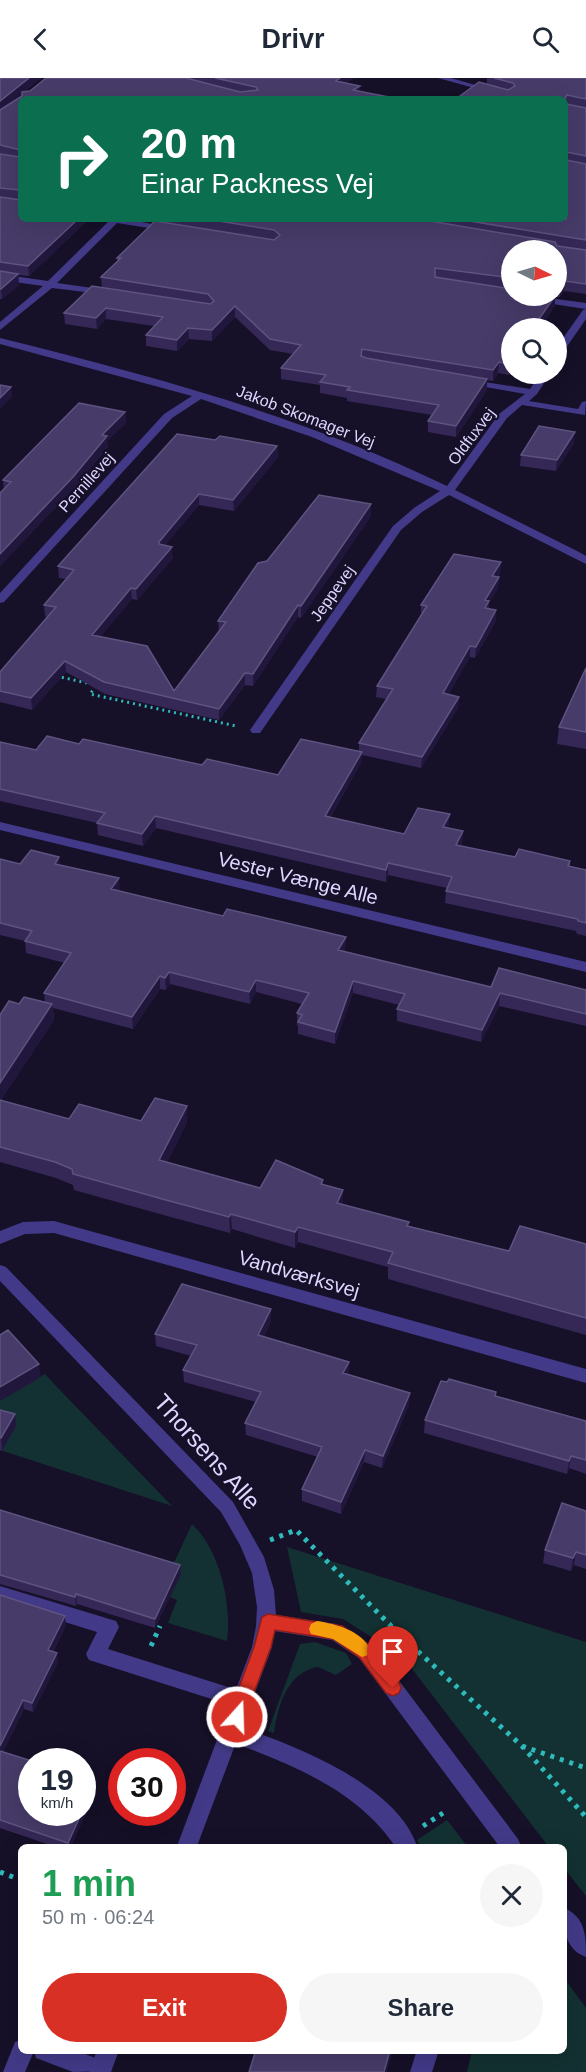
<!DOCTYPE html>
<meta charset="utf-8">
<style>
:root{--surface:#fff;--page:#f6f6f7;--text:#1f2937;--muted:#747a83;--accent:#d93025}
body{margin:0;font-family:Helvetica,sans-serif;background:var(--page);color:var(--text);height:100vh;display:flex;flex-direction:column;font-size:22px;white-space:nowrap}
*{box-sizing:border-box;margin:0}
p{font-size:20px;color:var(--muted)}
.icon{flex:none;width:33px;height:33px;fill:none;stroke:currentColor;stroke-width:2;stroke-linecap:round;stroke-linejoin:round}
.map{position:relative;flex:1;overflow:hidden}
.panel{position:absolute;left:18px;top:1766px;width:549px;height:210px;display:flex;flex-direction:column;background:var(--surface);border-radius:9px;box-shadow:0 6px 24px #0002}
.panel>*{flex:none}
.top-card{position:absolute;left:18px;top:18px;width:550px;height:126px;border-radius:9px;box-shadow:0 6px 24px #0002;background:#0b6e4f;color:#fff;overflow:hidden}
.needle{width:39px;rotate:95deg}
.buttons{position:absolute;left:501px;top:162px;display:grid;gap:12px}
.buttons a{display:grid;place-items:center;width:66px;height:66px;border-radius:50%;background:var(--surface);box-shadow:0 6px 24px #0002;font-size:30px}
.speed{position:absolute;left:18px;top:1670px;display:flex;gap:12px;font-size:30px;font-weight:700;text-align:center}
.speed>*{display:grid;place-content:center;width:78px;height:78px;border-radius:50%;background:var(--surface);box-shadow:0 6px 24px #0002;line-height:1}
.speed small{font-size:15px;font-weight:400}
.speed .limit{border:9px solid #d22;background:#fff;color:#111}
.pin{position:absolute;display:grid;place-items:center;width:51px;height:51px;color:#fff;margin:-62px -26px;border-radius:50% 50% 50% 0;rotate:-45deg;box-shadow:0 0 6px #0007}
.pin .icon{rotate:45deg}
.me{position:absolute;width:66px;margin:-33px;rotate:20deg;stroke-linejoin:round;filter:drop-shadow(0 0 4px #0008)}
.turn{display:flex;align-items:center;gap:21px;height:126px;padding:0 24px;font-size:27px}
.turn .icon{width:78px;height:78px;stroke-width:2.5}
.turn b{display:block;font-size:42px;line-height:51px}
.round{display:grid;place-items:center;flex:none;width:63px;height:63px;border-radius:32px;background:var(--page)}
.overview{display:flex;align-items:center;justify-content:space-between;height:102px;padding:0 24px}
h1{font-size:36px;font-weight:600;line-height:45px;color:#1e9e55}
.button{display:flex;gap:12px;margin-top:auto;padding:12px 24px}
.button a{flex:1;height:69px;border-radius:36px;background:var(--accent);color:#fff;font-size:24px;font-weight:600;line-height:69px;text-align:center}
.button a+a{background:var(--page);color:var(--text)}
header{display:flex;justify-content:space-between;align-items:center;height:78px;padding:0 24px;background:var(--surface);font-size:27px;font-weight:600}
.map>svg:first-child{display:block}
.green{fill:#133132}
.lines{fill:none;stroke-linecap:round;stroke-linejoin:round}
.path-far1{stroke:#2ebbbc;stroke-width:3;stroke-dasharray:2 4;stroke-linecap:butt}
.path{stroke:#2ebbbc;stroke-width:5;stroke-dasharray:4 6;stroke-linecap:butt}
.lane{fill:#423a88;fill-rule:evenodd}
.street{fill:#423a88;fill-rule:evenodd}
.wall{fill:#352857;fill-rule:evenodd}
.shaded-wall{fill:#21173c}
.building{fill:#473b69;stroke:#5f5380;stroke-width:1.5}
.route{fill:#d93025;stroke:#8d1f18;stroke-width:1.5}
.slow{fill:#f59e0b}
.labels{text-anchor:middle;stroke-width:4.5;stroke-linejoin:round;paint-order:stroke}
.far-street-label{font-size:16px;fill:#ded7ff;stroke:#161028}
.street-label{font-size:20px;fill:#ded7ff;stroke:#161028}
.near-street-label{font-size:24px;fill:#ded7ff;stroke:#161028}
</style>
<header><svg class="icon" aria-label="back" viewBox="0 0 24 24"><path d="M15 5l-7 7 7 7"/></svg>Drivr<svg class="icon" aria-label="search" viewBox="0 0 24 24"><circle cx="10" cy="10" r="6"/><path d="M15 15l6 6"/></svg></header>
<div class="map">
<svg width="586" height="1994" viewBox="0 0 586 1994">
<rect width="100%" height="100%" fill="#161028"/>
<path class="green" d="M45,1296L57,1309L172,1428L0,1372V1322Z
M192,1446C220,1472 232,1526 227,1563L168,1545L177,1522L170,1519L181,1496L170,1493Z
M287,1469L586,1564V1818L564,1790V1768H548L403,1579L343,1541L301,1534Z
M315,1564L346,1575L352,1586L336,1597L318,1589C287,1594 278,1628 274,1655L268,1653L300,1566Z
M447,1742L467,1768H421L417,1762Z
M564,1900L586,1930V1994H467L472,1973L564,1972Z"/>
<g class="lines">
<path class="path-far1" d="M56,598L87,605
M96,608L90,616L236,648"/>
<path class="path" d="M270,1462L296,1452L401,1558L522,1668L586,1739
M151,1568L160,1548
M522,1668L586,1690
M423,1748L443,1735
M0,1794L21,1802"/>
<path class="lane" d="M0,1508L116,1543L119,1549L108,1571L250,1616L253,1622L250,1628L243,1631L89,1582L86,1576L97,1554L0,1524Z
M231,1646C289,1665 396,1705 417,1768H395C354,1709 289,1686 224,1661L221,1655L224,1649Z
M21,1962V1972H75L108,1985L111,1993L73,1994L36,1980L34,1973L25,1994H3L15,1964Z
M417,1972H439L432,1994H410Z"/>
<path class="street" d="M438,0H451L496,13L492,15Z
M105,141H126L172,150L168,153L117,145L57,205L107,212L110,213V217L52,210L0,252V244L43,208L0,202V196L48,203L109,143Z
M514,218H534L586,225V231L519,221Z
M586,231V241L559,280L556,281V270L583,232Z
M0,260C153,298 305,339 447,408L499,336L525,316L468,306L463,303L465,301L530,311L540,296H550L537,316L529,323L578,331L582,324L586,323L585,337L522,327L507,340L455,412L579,474L586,478V486L449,417L422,434L401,452L260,655H252L250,652L393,448L414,430L440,413L312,359L201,321L172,340L4,524L0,525V515L164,336L192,318L0,266Z
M0,744L586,884V894L0,752Z
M54,1143L586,1291V1305L54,1155L25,1156L0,1166V1153L23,1144Z
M0,1187L6,1189L233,1424L264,1479L274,1512L276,1537L336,1546L373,1568L518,1761L521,1768H499L359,1580L332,1562L274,1553L272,1569L197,1768H177L252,1569L256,1548L257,1529L252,1495L240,1467L221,1434L0,1203Z
M564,1830C586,1839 586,1859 586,1879C564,1871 564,1850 564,1830Z
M97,1972H119L111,1994H89Z"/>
</g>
<path class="wall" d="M0,0H41L24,14L30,13L46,0H354L346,5L360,13L21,21V141H89L29,198L18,197L19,207L2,221H0ZM22,15V18L6,28Z
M487,0H586V216L564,213L560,219H555V228L509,297L498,295L493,303L487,302V312L456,359L428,354V343L432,337L347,323V320L320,315V307L281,301V290L293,276L270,272L235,239L212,263L189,261L177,273L146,268V257L154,248L106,241L97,251L65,246L64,235L102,209L101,199L117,184V180L164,145V141H566L456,21L487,6ZM512,172H556V218H512Z
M125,334L126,345L107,363L108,369L74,410L0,488V415L4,411L3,402Z
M215,362L277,368L278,379L234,433L199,427L165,467L173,480L137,522L132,521L101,558L174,613L219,554L218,543L267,483L371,426V438L301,540L298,539L253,608L245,607L219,642L105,616L66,594L32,632L0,624V594L47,539L45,538L44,527L66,501L59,500L58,488Z
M574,365L556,393L520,388L521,377Z
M501,484L500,495L498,499H499L498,510L489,525V531L496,543L475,580L470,579L448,617L459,619L458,630L421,690L362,677L361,685L330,740L404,756L449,748L448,750L463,753L462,765L461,768L515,779L570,783V789L586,792V858L577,856L576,853L445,825L446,813L447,810L388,797L386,804L156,750L143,768L98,757L97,745L0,723V664L36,672L79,666L202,687L278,697L359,673V665L386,621L376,619L377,608L421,538V527Z
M586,590V671L557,666L559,649Z
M0,781L20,786L60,787L120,813L223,838L346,859L345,871L344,874L491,909L586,912V948L499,928L481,964L397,943V931L399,927L353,915L335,966L298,956V948L297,947V935L302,926L256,914L250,926L170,906L166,912L160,911L133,951L53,930L54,942L1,1022L69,1041L141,1043L187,1028V1044L167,1084L260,1110L323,1102V1107L343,1112V1127L409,1148L509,1173L586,1166V1257L388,1201V1189L298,1164L295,1170L232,1151L230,1155L167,1138L74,1112L73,1107L56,1100L0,1084V937L19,926L45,924L44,915L65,885L26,875L25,863L0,857Z
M271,1231V1243L264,1258L349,1284L348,1297L409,1327L382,1390L364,1384L341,1436L302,1423V1411L318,1379L246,1357L245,1345L256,1324L184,1304L183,1292L191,1278L156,1268L155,1256Z
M496,1314V1318L586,1343V1396L569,1390L567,1396L424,1355L425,1342Z
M0,1332L16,1348L2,1373L0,1372Z
M0,1432L180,1487L181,1496L155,1550L77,1526L76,1528L0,1506Z
M586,1433V1491L574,1487L571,1493L543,1485L545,1472Z
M0,1517L66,1547L53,1574L58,1584L33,1634L24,1631L3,1674L96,1713L71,1768H53L0,1750Z"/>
<path class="shaded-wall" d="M29,0H41L0,33V23Z
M340,0H354L336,12V3Z
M360,8L359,17L353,12Z
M78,141H89L29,198L28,188Z
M18,196L19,207L2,221L1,211Z
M565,203L564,213L560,219L561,209Z
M555,218V228L540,250H533Z
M235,228V239L212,263V252Z
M106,230V241L97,251L96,240Z
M188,250L189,261L177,273V262Z
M512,283V293L509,297L510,286Z
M499,284L498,295L493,303V292Z
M487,301V312L456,359V348Z
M11,309L12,319L0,331V320Z
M125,334L126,345L107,363L108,369L74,410L0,488V476L102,357Z
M575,354L574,365L556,393L557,382Z
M277,368L278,379L234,433L233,422Z
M199,416V427L159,475V464Z
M371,426V438L301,540V528Z
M172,469L173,480L137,522L136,511Z
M501,484L500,495L492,509V498Z
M499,499L498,510L489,525L488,534L484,541L485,522Z
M131,510L132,521L93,568L92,557Z
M298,527V539L253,608V596Z
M496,532V543L475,580L476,569Z
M470,568V579L442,627L443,615Z
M65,583L66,594L32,632L31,620Z
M245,595V607L219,642V631Z
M459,619L458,630L421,690L422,679Z
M362,674L361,685L324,750L325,738Z
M450,736L449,748L443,761V749Z
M155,738L156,750L143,768L142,756Z
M463,753L462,765L456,779V767Z
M59,779L61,791L55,786Z
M388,785V797L386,804V792Z
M119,800L120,813L111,811Z
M346,859L345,871L338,884V872Z
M169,894L170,906L166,912L165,900Z
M160,898V911L133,951L132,939Z
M256,902V914L250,926L249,914Z
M353,903V915L335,966V954Z
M500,915L499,928L481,964L482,952Z
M52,926L54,942L0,1024V1005Z
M187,1028V1044L160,1098L159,1082Z
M343,1112V1128L337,1125Z
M231,1136L232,1151L230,1155L229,1139Z
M298,1149V1164L295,1170V1154Z
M271,1231V1243L258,1269V1257Z
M349,1284L348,1296L343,1307V1295Z
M39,1286L41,1299L0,1323V1309Z
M410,1315L409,1327L382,1390L383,1378Z
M15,1336L16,1348L2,1373L1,1360Z
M365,1372L364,1384L341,1436V1424Z
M571,1378L569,1390L567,1396L569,1383Z
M576,1474L574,1487L571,1493L573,1480Z
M180,1487L181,1496L155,1550V1541Z
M76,1516L77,1526L76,1528L75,1519Z
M65,1538L66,1547L49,1581L48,1572Z
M57,1575L58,1584L33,1634L32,1625Z
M23,1622L24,1631L0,1680V1668Z
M95,1704L96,1713L71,1768H68V1765Z
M390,1972H393L387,1994H384Z"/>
<path class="building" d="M0,0H29L0,23Z
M46,0H186L240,14L258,12L256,9L215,0H340L336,3L360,8L353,12L399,21H21V72L0,67V32L22,18V14L30,13Z
M494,0H586V21L567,17L565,20V21H456L479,4L508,12L515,8L513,5Z
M566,23V26L586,30V78L566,74Z
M21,75V116L20,112L0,110V76L20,79Z
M566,75V82L586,86V162L457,141H566Z
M0,119L21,122V141H78L28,188L0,184Z
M206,141H418L555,164L557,168L586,172V206L565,203L561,209L556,208V172H512V200L435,190V199L512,211V218H555L533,250H512V283L510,286L499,284L493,292L362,271L361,278L366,280L487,301L456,348L428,343L439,327L347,312L350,309L320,304L326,297L281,290L301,267L270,261L235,228L212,252L188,250L177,262L146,257L163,239L106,230L96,240L64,235L92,208L210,226L214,223L208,216L101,199L121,180H117L155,143L274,162L280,157L274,152Z
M0,193L18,196L1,211H0Z
M0,307L11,309L0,320Z
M79,325L125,334L102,357L107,358L73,399L0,476V415L11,404L3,402Z
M539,348L575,354L557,382L521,377Z
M177,356L215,362L220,358L277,368L233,422L199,416L159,464V466L172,469L136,511L131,510L92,557L147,568L174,613L226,544L218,543L258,485L267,483L319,417L371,426L301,528L298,527L253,596L245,595L219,631L104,604L65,583L31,620L0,613V594L56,529L44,527L74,492L58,488Z
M454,476L501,484L492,498L499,499L485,522L489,523L485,530L496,532L476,569L470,568L443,615L459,619L422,679L359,665L393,611L377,608L427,528L421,527Z
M586,590V654L559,649Z
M47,658L79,666L83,661L202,687L207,681L278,697L301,661L362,674L325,738L404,756L418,730L450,736L443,749L463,753L456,767L515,779L519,771L570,783L568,788L586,792V845L578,843V841L446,813L452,799L388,785L386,792L155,738L142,756L97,745L105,735L0,711V664L36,672Z
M31,772L59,779L55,786L119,800L111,811L223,838L227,831L346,859L338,872L491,909L499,890L586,912V936L500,915L482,952L397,931L405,916L353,903L335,954L298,944L302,937L297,935L309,915L256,902L249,914L169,894L165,900L160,898L132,939L44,915L71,875L25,863L32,853L0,845V781L20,786Z
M24,919L52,926L0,1005V937L9,923L19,926Z
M155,1020L187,1028L159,1082L260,1110L276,1082L323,1102L321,1106L343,1112L337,1125L409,1144L407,1148L509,1173L520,1148L586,1166V1240L388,1185L393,1174L298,1149L295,1154L231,1136L229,1139L166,1122L73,1096L72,1091L55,1084L0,1069V1022L69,1041L79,1026L141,1043Z
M182,1206L271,1231L258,1257L349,1284L343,1295L410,1315L383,1378L365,1372L341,1424L302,1411L322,1369L245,1345L261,1314L183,1292L197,1267L155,1256Z
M8,1252L39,1286L0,1309V1257Z
M449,1301L496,1314L495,1318L586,1343V1382L571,1378L569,1383L425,1342L441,1303L447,1304Z
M0,1332L15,1336L1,1360H0Z
M562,1425L586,1433V1477L576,1474L573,1480L545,1472Z
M0,1432L180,1487L155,1541L76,1516L75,1519L0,1497Z
M0,1517L65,1538L48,1572L57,1575L32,1625L23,1622L0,1668Z
M0,1673L32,1683V1734H82L68,1765L0,1742Z
M82,1700L95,1704L82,1732Z
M256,1972H390L384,1994H249Z"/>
<path class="route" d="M268,1536L342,1548L372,1569L399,1604L401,1610L399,1615L393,1618L386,1615L360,1580L333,1561L275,1552L271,1569L243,1644L237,1647L231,1644L228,1639L254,1569L262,1539Z"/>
<path class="slow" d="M317,1543C336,1546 362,1553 370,1571L368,1577L362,1579L333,1561L311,1556L309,1551L311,1546Z"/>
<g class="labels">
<g class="far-street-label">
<text transform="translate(306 338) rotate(21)" y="6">Jakob Skomager Vej</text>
<text transform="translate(471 358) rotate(-53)" y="6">Oldfuxvej</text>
<text transform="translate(86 404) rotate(-48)" y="6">Pernillevej</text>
<text transform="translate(332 515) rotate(-55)" y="6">Jeppevej</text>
</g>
<g class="street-label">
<text transform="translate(298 800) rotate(14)" y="7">Vester Vænge Alle</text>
<text transform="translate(299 1196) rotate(16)" y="7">Vandværksvej</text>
</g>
<g class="near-street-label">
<text transform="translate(207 1374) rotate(48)" y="8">Thorsens Alle</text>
</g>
</g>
</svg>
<div class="buttons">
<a><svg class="needle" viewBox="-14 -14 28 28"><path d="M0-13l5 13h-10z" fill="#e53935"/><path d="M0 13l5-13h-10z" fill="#747a83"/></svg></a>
<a><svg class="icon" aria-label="search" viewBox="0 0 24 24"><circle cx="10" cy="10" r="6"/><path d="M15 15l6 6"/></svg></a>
</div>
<div class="speed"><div>19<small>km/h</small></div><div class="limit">30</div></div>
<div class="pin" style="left:393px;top:1610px;background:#d93025"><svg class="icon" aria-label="arrive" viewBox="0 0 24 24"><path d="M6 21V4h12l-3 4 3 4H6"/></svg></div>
<svg class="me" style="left:237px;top:1639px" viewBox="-20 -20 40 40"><circle r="17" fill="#d93025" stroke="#fff" stroke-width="3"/><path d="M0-11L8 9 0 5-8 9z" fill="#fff"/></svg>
<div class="top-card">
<div class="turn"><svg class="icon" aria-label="right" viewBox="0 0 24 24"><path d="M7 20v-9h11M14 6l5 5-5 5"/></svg><div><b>20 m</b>Einar Packness Vej</div></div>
</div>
<section class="panel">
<div class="overview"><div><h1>1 min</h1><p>50 m · 06:24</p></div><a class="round"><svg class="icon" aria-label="close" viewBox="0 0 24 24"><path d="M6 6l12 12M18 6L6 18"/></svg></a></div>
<div class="button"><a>Exit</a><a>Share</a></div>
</section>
</div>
